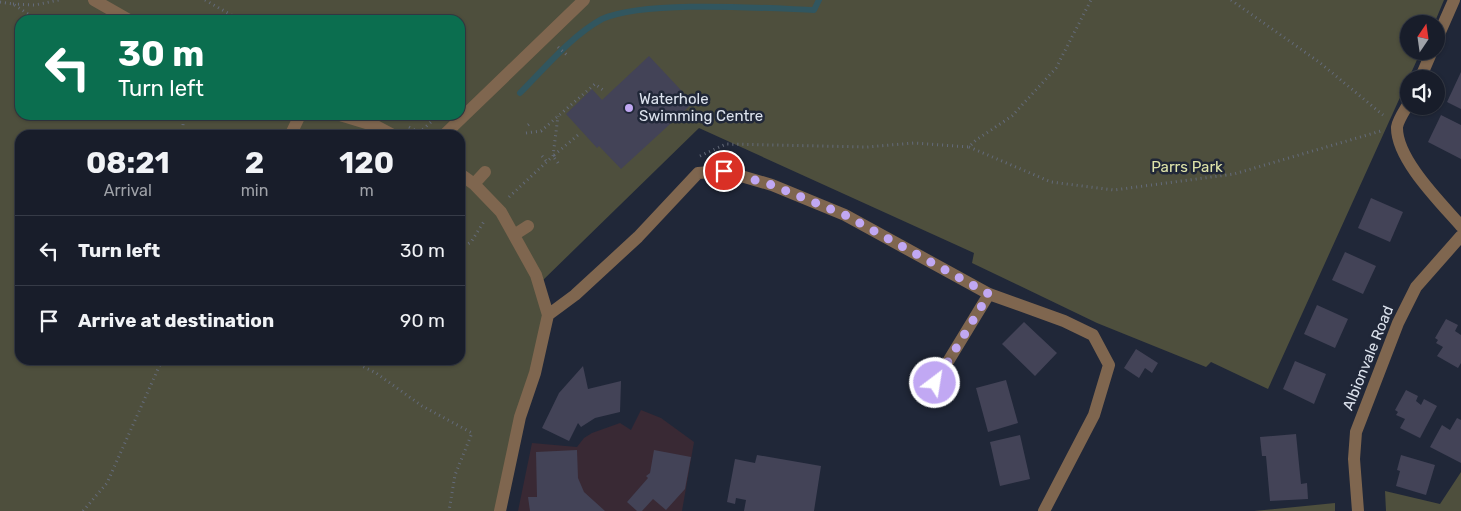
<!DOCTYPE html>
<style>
:root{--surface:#181d2a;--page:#212632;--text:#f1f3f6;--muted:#9fa2a8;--line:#363b47}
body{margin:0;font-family:Rubik,sans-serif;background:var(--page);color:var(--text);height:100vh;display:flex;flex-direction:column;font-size:19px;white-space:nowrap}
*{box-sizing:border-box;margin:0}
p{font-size:16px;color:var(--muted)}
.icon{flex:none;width:28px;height:28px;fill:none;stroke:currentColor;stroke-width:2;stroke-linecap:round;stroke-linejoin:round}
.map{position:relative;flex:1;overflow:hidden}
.details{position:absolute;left:15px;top:130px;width:450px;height:235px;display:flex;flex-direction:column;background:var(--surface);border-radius:15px;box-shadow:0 1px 4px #0004,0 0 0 1px var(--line)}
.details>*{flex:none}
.banner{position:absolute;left:15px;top:15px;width:450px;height:105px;border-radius:15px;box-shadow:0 1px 4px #0004,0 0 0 1px var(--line);background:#0b6e4f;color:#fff;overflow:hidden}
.needle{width:32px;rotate:13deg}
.tools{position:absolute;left:1400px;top:15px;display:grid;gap:10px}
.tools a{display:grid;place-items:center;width:45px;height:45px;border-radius:50%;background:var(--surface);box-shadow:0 1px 4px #0004,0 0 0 1px var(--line);font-size:25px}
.pin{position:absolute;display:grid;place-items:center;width:42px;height:42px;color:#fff;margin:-21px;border:2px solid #fff;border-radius:50%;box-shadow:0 1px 5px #0007}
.me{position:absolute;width:55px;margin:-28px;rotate:31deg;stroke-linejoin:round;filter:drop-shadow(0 0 4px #0008)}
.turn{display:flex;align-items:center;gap:18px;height:105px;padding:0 20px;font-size:22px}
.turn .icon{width:65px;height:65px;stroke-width:2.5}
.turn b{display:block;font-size:35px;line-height:42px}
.eta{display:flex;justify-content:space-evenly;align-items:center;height:85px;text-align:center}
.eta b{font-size:30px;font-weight:700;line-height:35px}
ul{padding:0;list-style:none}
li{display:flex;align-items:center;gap:15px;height:70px;padding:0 20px;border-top:1px solid var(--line)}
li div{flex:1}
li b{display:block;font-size:19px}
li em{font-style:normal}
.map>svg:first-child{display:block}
.education{fill:#392934}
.green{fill:#4e4f3d;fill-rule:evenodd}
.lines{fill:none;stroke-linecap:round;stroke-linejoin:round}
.stream{stroke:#31565f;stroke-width:6}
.building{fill:#434357}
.path{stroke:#646b7a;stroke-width:3;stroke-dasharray:1 4;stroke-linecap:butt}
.minor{stroke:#7f664f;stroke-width:12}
.route{stroke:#c1a8f3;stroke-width:9;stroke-dasharray:0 16.2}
.poi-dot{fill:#c1a8f3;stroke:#202738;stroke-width:2}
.labels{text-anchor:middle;stroke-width:5;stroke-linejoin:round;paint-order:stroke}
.poi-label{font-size:15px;fill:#dde3ee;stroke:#202738;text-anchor:start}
.park-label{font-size:15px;fill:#dee3a9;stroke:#202738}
.street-label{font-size:15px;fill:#dde3ee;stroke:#202738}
</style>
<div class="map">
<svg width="1461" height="511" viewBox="0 0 1461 511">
<rect width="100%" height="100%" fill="#202738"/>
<path class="education" d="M641,410L661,418L694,442L682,511H518L532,443L577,447L584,438L592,433L620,423L631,430Z"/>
<path class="green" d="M0,0H1444L1434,24H1409V51H1421L1268,389L1211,362L1206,367L1097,323L972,263L974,253L699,128L540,283L548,315L500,511H0ZM20,20H460V115H20ZM20,135H460V360H20Z
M1461,472V511H1386L1385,491L1440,504Z
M1335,503V511H1254L1325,504Z"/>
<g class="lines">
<path class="stream" d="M520,93C545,68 571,36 602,19C645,0 762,8 814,10L819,0"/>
</g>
<path class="building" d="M649,56L693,103L621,169L599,146L597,148L566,114L592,89L602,100Z
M1461,72V109L1447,102Z
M1441,115L1461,125V159L1428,142Z
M1371,198L1403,212L1390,242L1358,228Z
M1345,252L1376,266L1363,294L1332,280Z
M1317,305L1348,319L1335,348L1304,334Z
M1446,319L1458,325L1455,331L1461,335V363L1458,368L1437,356L1443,347L1436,343L1438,340L1435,338Z
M1024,322L1057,353L1035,376L1002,344Z
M1136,349L1158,363L1152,373L1145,368L1139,378L1124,368Z
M1295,361L1326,374L1314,404L1283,389Z
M583,366L588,389L621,381L620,412L595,418L581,427L578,423L569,441L542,428L559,393Z
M1006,380L1018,423L988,432L976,388Z
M924,389L936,394L930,407L918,401Z
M1406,390L1418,396L1416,401L1421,405L1424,399L1437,406L1420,438L1400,428L1405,419L1396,415L1398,412L1395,410Z
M1457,418L1461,420V463L1430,447L1442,425L1450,430Z
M1296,434L1301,484L1307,483L1308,499L1270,501L1266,456H1262L1260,437Z
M1020,435L1030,479L1000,486L990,442Z
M577,450L578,478L584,492L605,511H530L528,497H537L536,452Z
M654,450L691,457L685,489L666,510L653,499L642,511H637L627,502L648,478L646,476L650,473Z
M757,455L821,466L814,511H744L746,500L736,498L735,504L727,502L735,459L755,463Z
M1401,455L1435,465L1426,495L1396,486L1400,471L1397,470Z"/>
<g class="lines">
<path class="path" d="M205,0L240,20
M1231,0L1319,62L1383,115
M0,2L13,4L37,20
M13,4L35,5L59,0
M558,47L569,57
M528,125L532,122
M409,127L424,135
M419,133L431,122
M526,133L541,131L595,84L603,90
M182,135L184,115
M969,147L1051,182L1114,190L1234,174L1381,131
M460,152L466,159
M542,156L547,162
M700,156L726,144L867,147L914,143L969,147L976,140L1012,116L1056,68L1091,0
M558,163L553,156L578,135
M509,197L553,156L558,116
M460,249L471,242L485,220
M350,360L376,373L422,406L472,433L455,475L449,511
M83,511L107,483L162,360"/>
<path class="minor" d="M94,0L129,20
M1436,41L1454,0
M1420,79L1432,51
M1409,103C1405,110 1398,120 1397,127C1396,159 1441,203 1461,226
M340,115L376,126L393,135
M291,134L300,115
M444,135L584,0
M460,174L474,184L501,212L536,275L548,315L535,373L520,417L500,511
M474,184L485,172
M514,235L528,226
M548,315L575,295L638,237L698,173L724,171L772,185L845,215L989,294L1064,321L1093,335L1109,365L1094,415L1044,511
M935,383L989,294
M1358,511L1354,459L1356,432L1398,323L1416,287L1461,236"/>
</g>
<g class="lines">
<path class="route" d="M724,171L772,185L845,215L989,294L935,383"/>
</g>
<circle class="poi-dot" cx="629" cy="108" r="5"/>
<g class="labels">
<g class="poi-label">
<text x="639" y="104">Waterhole<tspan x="639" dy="17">Swimming Centre</tspan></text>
</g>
<g class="park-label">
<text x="1187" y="172">Parrs Park</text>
</g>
<g class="street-label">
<text transform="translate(1368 358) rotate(-68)" y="5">Albionvale Road</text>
</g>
</g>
</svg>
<div class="tools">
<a><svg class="needle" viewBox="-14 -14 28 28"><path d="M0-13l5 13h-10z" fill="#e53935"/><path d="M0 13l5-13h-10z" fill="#9fa2a8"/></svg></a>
<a><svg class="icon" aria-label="sound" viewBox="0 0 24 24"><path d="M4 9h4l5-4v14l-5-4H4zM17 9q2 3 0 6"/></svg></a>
</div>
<div class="pin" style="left:724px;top:171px;background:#d93025"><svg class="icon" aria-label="arrive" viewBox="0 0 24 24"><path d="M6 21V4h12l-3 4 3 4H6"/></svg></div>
<svg class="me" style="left:935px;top:383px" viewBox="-20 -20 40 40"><circle r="17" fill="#c1a8f3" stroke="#fff" stroke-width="3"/><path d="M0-11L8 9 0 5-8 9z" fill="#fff"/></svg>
<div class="banner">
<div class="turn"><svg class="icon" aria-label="left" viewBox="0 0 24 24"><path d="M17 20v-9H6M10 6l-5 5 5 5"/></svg><div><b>30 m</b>Turn left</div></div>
</div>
<section class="details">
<div class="eta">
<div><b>08:21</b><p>Arrival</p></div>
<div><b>2</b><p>min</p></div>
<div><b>120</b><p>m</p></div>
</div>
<ul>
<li><svg class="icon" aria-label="left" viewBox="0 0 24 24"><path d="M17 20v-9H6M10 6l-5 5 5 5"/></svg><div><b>Turn left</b></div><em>30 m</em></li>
<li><svg class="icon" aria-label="arrive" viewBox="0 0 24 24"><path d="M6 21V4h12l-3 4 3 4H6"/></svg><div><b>Arrive at destination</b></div><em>90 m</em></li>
</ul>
</section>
</div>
